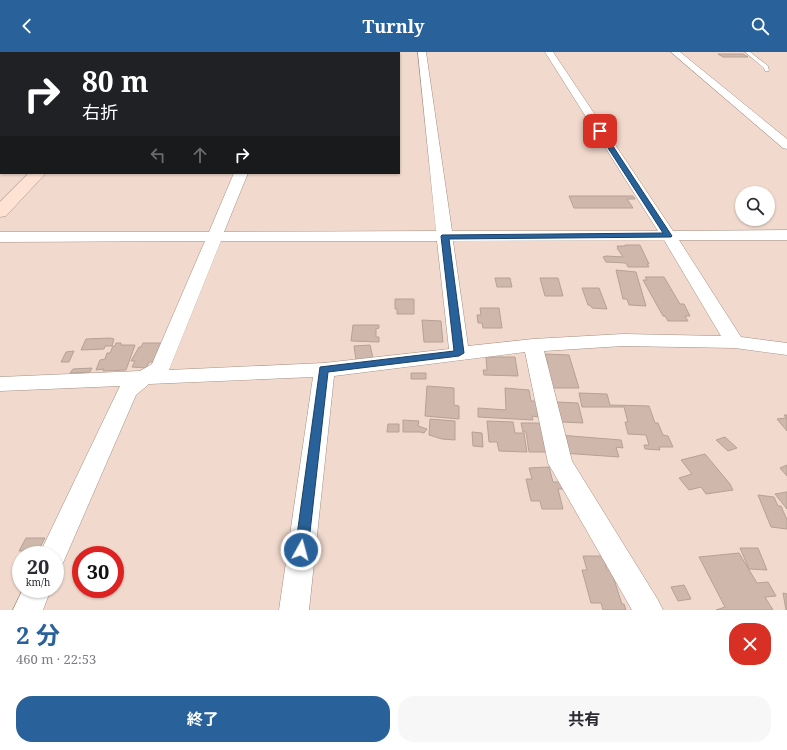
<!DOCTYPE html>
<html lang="ja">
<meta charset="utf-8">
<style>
:root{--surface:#fff;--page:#f7f7f7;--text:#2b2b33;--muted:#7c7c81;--accent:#29629a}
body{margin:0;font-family:"Noto Serif","Noto Sans JP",serif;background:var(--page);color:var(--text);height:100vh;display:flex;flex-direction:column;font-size:15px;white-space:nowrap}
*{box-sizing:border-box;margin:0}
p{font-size:13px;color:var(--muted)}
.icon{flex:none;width:22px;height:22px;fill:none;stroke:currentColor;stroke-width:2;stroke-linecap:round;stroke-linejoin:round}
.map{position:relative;height:558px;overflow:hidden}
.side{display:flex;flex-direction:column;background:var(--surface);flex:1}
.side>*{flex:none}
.hud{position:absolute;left:0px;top:0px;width:400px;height:122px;box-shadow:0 1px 3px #0004;background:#202124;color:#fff;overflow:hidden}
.controls{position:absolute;left:735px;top:134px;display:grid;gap:8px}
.controls a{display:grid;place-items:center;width:40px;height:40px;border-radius:50%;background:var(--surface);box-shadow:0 1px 3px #0004;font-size:20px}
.speed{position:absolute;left:12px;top:494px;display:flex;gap:8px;font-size:20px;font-weight:700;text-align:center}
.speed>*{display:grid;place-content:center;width:52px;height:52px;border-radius:50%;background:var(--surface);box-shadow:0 1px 3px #0004;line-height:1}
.speed small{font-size:10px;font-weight:400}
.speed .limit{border:6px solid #d22;background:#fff;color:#111}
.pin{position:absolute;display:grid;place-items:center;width:34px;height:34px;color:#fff;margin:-17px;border-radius:8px;box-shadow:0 2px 6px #0006}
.me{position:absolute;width:44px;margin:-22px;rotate:7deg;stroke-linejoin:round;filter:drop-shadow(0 0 3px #0008)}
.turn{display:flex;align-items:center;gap:14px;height:84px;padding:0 16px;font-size:18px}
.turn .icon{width:52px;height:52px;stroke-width:2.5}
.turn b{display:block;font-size:28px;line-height:34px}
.lanes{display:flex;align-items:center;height:38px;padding:0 16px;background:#0003;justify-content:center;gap:20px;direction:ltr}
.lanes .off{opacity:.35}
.round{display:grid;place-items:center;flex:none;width:42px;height:42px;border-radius:16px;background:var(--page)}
.summary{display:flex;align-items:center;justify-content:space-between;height:68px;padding:0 16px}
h1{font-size:24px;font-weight:700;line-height:30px;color:var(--accent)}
.button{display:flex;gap:8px;margin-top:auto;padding:8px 16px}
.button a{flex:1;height:46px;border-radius:16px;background:var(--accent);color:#fff;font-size:16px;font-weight:700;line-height:46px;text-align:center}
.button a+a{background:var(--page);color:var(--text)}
header{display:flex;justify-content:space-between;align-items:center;height:52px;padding:0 16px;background:var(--accent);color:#fff;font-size:18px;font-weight:700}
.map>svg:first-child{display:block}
.building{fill:#cfb7ac;stroke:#b7a095}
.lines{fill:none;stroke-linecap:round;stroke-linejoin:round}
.lane-casing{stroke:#a48e82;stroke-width:1}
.street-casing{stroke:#a48e82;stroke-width:1}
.secondary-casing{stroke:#a48e82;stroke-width:1}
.lane{fill:#fff;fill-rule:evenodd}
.street{fill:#fff;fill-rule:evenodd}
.secondary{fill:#fee3d5;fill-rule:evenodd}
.route{fill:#29629a;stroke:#1b4064}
</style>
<header><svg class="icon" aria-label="back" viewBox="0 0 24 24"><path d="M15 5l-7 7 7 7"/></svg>Turnly<svg class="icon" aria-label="search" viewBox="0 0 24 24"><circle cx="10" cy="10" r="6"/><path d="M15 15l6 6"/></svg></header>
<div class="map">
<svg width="787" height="558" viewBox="0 0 787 558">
<rect width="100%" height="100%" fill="#f1d9cd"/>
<path class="building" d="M718,2H743L748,5H723Z
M569,144H633L635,147H627L633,156H574Z
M625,194V193H640L649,212H647L649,215H628L626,211L606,210L603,205L606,204L623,205L617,196H618L617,194Z
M616,218L636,220L646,254L629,253L627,247H623Z
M645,225H664L680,252H684L690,264H685L688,269H668L665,264H663L643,228H647Z
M495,226H510L512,235H497Z
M540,226H558L563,244H545Z
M582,236H599L607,257L592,256L591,254L588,253Z
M395,247H414V262H397V257H395Z
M480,256H499L502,276H483L482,271H478L477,263H481Z
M422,268L441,269L443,290H424Z
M353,273H379V276L376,277V285H379V290L351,289Z
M110,286L114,287L112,294H105L104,297L81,298L86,287Z
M116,291H121V293H135L126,318L103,319L104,317L96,318L100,308L105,307L107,301H110L113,294H115Z
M143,291H161L153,310H149L146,316L132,315L135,309H131L139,295H141Z
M370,293L373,306L356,308L354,294Z
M74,299L69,310H61L66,300Z
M545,302L569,303L579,336H549L543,312H548Z
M486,305H515L518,324L484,323L483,318H487Z
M92,316L90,320L70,321L73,317Z
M411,321H426V327H411Z
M427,334L454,336V353L459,354V367L425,364Z
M505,336L529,338L531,349H536L538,365L532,364L533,368L478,365V356L506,358Z
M579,341L607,342L610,353L649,354L655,371H658L663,383L668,384L673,395H659L660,398L645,397L644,393H649L646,383L628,382L625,370H628L624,355H582Z
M556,350L578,351L583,371L562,370L560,368Z
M784,363H787V379L777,367L786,366Z
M430,367L455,369V388L442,387L429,383Z
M403,368L419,369L418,374L427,377L424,381L420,380H403Z
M487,369L513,370L515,381H524L527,400L499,399L497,390H489Z
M521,371H541L547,400H529L526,380H523Z
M388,372H399V380H387Z
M472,380L482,381L483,395L473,394Z
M559,383L621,388L623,396L616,395L619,405L562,401Z
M725,385L737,396L728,399L716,388Z
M705,402L730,432L733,438L706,442L701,435L689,438L679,426L692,422L681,408Z
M787,413V424L780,416Z
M549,415L553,430H561L563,437H558L563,457H542L540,449H531L526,427H532L529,416Z
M787,440V457L775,442Z
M758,443L774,445L778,454H781L787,468V477L771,475Z
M26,486H45L38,499H19Z
M740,496H758L767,518L749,517Z
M739,501L757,531L768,530L776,544L765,545L773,558H716L725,555L699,505Z
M583,504H603L607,518H611L622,552H624L626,558H603L601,551H591L582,518H587Z
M684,533L691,547L678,549L671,535Z
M783,541L787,542V558H786Z"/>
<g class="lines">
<g class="lane-casing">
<path id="lane" d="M745,0H750L768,14L769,19H765L764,16Z"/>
</g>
<g class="street-casing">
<path id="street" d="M0,0H373L1,1L0,4Z
M418,0H426L452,179H658L545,0H553L673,179L787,178V188H679L741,285L787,291V303L735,296L623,294L544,299L572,409L658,548L663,558H632L548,411L525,300L334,324L309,558H279L313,325L149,332L136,343L63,511L55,514V503H39L120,334L0,339V325L140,319L152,312L205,189L0,190V180H209L234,121H248L224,180L436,179ZM664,188L721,284L623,282L533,287L468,294L453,189ZM221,189H437L449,297L324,311L169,318Z
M671,0H680L787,87V97L783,96Z
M0,16H1V22H0Z
M23,537H51L43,558H13Z"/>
</g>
<g class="secondary-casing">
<path id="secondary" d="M29,121H46L6,164L0,165V150Z"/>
</g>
<use href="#lane" class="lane"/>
<use href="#street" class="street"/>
<use href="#secondary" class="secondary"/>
</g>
<path class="route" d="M598,78L603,79L672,184L671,185L449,187L464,301L459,304L328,320L308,498L306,502L301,504L297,502L295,498L320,315L454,299L441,184L442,183L663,181L597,79Z"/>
</svg>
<div class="controls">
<a><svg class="icon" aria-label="search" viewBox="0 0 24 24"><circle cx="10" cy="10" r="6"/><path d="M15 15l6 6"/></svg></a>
</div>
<div class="speed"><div>20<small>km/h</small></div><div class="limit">30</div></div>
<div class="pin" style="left:600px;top:79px;background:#d93025"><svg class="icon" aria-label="arrive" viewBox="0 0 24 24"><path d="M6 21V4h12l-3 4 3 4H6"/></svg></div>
<svg class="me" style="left:301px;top:498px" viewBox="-20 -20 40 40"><circle r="17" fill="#29629a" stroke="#fff" stroke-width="3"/><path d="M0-11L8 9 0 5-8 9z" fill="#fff"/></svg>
<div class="hud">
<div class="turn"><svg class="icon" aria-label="right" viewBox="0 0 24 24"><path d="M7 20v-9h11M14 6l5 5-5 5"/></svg><div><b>80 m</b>右折</div></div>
<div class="lanes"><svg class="icon off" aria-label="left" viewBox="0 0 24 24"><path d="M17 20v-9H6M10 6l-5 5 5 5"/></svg><svg class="icon off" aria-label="ahead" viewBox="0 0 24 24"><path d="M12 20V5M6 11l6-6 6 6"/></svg><svg class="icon" aria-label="right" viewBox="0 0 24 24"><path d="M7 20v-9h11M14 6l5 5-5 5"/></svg></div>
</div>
</div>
<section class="side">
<div class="summary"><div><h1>2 分</h1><p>460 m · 22:53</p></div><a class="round" style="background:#d93025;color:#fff"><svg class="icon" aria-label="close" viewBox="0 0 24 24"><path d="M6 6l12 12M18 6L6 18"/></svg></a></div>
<div class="button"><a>終了</a><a>共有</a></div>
</section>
